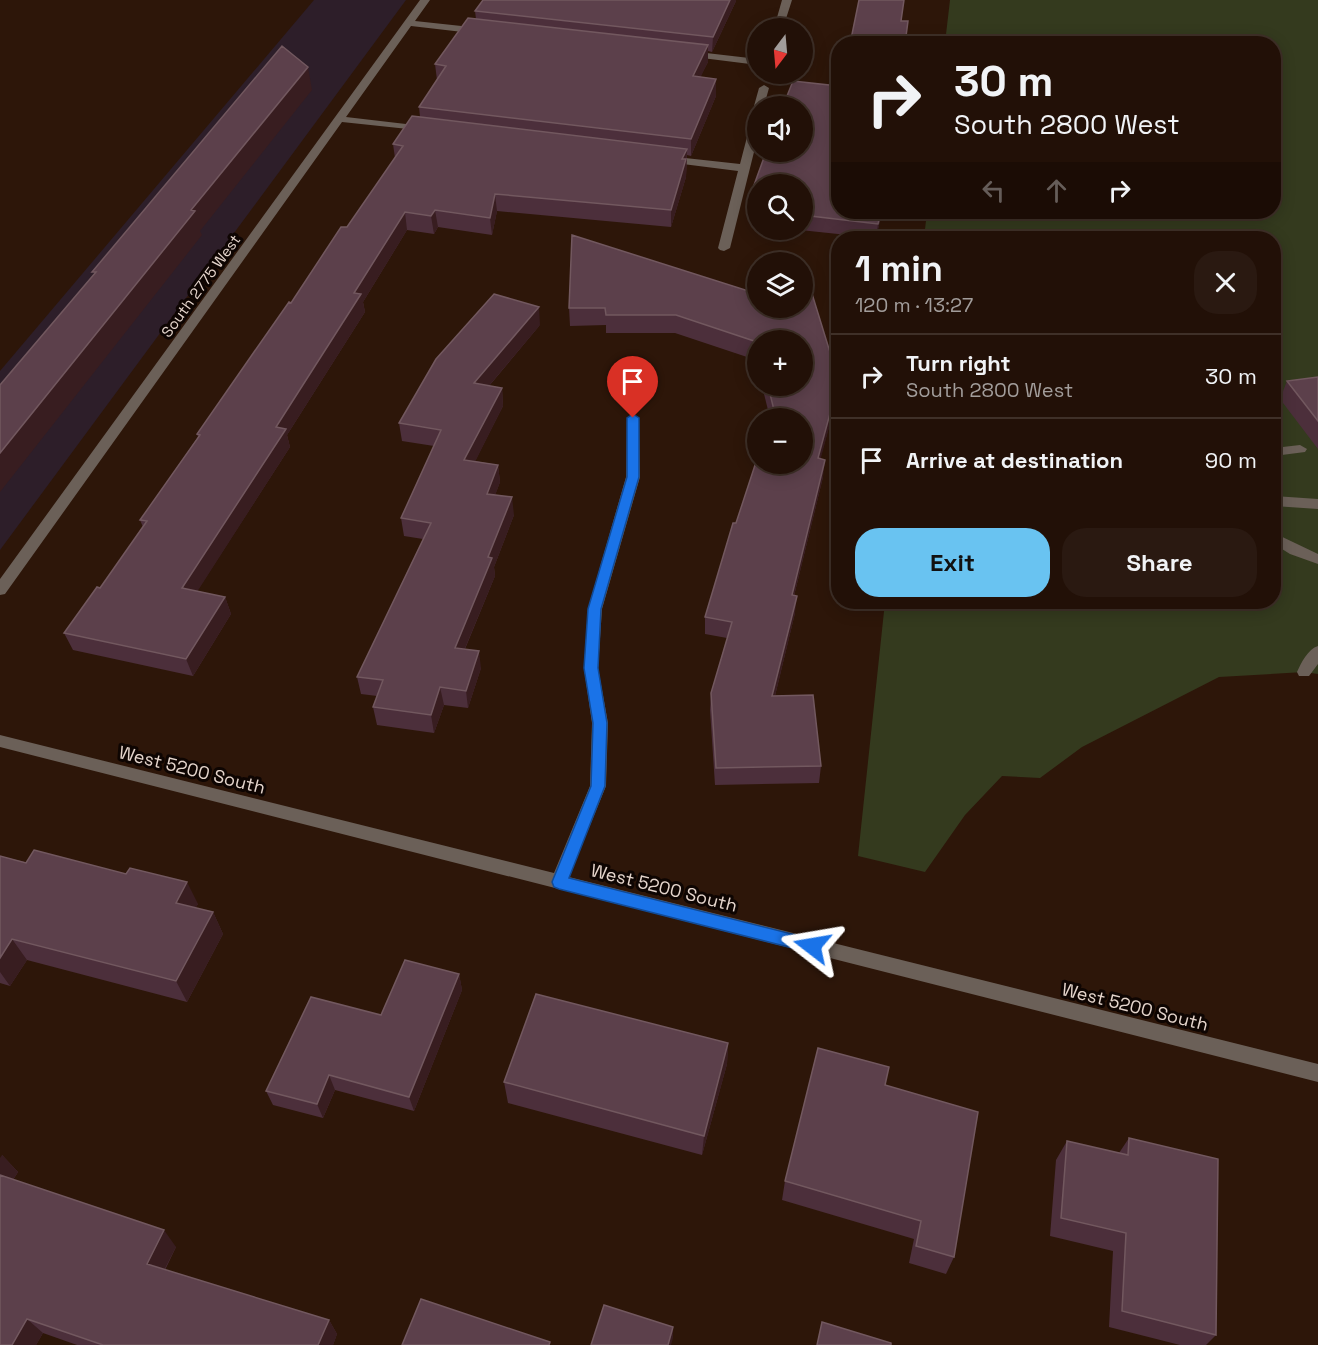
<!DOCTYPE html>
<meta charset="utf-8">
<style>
:root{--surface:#221007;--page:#2a1911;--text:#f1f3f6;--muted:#a29d9b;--line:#3f3028;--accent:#69c3f1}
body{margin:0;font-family:"Space Grotesk",sans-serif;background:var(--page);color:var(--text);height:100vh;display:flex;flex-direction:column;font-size:22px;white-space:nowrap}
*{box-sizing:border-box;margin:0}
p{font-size:20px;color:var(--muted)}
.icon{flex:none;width:33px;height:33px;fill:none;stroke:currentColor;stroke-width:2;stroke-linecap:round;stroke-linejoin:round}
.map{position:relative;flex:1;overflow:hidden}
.sheet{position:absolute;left:831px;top:231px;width:450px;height:378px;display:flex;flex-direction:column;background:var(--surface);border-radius:24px;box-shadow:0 3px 15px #0003,0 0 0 2px var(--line)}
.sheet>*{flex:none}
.banner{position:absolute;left:831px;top:36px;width:450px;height:183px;border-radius:24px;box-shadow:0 3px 15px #0003,0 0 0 2px var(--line);background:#221007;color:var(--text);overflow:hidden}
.needle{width:39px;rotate:196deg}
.tools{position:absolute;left:747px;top:18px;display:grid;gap:12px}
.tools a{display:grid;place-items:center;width:66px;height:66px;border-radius:50%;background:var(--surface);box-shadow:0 3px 15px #0003,0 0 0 2px var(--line);font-size:30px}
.pin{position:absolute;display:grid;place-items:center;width:51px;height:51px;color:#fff;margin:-62px -26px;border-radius:50% 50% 50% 0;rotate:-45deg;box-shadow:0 0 6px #0007}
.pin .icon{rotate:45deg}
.me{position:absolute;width:66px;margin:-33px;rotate:284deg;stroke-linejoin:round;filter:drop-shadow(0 0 4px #0008)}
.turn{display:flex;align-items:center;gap:21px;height:126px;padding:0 24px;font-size:27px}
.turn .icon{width:78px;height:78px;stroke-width:2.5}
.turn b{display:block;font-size:42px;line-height:51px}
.lanes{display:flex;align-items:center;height:57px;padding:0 24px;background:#0003;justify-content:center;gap:30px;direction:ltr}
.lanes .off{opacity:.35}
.round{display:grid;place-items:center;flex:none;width:63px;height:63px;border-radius:24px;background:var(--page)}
.headline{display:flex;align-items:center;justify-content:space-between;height:102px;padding:0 24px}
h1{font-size:36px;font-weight:700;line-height:45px}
.cta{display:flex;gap:12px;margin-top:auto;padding:12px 24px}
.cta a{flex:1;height:69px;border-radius:24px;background:var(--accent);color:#111;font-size:24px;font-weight:700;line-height:69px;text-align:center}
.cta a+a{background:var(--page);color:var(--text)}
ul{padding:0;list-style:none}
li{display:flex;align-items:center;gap:18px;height:84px;padding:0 24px;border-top:2px solid var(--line)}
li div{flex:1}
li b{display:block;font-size:22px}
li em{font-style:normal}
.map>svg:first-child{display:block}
.commercial{fill:#2d1e29}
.green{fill:#343a1e}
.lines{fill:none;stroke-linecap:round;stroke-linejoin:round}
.minor{fill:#6b6058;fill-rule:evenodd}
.wall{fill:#4c2f3b}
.shaded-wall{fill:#381d20}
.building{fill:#5c404b;stroke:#72585f;stroke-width:1.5}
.route{fill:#1a73e8;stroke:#114b97;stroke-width:1.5}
.labels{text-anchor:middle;stroke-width:6;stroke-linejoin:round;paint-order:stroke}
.far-street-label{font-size:15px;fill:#e5d5cc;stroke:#0e0502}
.street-label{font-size:18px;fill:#e5d5cc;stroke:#0e0502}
</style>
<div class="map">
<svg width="1318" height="1345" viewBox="0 0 1318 1345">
<rect width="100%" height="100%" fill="#2d1609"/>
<path class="commercial" d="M314,0H406L0,550V371Z"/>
<path class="green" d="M950,0H1318V674L1304,672L1219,677L1082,747L1040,778L1002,776L965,815L925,872L858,856L885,602H1274V238H924L927,212H1274V44L945,43Z"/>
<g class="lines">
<path class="minor" d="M420,0H430L415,21L480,28L485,31L480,34L411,26L346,117L423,126L427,127V131L342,122L5,594L0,595V579Z
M782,0H792L783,28H774Z
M689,51L758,59V65L686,56V52Z
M764,85L769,88L764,106L755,108L754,106L759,88Z
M758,111V136L730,248L724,251L720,250L718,248L738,171L667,162L662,159L667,156L740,164L753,114Z
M633,414L639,418L640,477L602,609L598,668L608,723L606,786L569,877L1318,1064V1082L0,747V735L554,873L590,786L592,723L584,668L588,609L626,477L627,418Z
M1300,445L1307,449L1305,452L1274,456V448Z
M1274,496L1318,499V509L1274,506Z
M1274,533L1318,554V564L1290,554L1274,544Z
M1318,646V664L1309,676H1299L1297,672C1301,663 1308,649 1318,646Z"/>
</g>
<path class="wall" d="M736,1L712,52L708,51V62L700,77L716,96L691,156L687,155L686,177L671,227L497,211L492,235L438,227L434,234L407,230L363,302L365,312L287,435L290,447L197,591L225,597L231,614L193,676L73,650L64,633L100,588L143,527L140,520L198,437L197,434L291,303L347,227L395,158L393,144L420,117L419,107L437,80L435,64L476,19L475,11Z
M766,152L882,212L876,238L800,230H802V184H758V204L752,203L753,188Z
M572,235L838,378L837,398L820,459L823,477L794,596L795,613L775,696L821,766L819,783L715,785L710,710L711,693L727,638L705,634V617L736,523L802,418H770L762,386H802L758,340V365L756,360L675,333H606V325L570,326L569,308Z
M540,325L489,386L502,388L503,406L475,461L498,465L500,482L495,495L514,515L494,567L495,576L465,649L481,668L468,708L444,705L434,733L377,725L373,707L377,696L361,694L357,677L423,539L404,536L401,518L434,446L402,441L399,423Z
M1318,377V449L1280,399L1287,381Z
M0,856L198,904L195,908L213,912L223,934L187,1002L27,960L10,986L0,983Z
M459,974L462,990L414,1111L335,1090L323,1118L273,1105L266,1091L381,1015Z
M728,1043L727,1064L702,1155L508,1103L504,1082Z
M885,1085L954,1257L946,1274L909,1263L914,1239L782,1200L785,1181Z
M1129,1138L1216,1335L1206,1345H1180L1109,1327L1113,1251L1050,1236L1056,1160L1067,1141L1119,1153Z
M2,1155L18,1172L13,1180L176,1247L165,1270L329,1320L337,1334L333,1345H77L43,1333L36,1345H0Z"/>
<path class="shaded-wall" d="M730,0H736V1L712,52L713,37Z
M708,45V62L693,93V76Z
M308,67L312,90L200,231L202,235L0,492V453L191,210Z
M716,79V96L691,156V139Z
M687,149L686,177L671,227V210L682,159Z
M495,194L497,211L492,235L490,218Z
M435,210L438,227L434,234L431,216Z
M405,212L407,230L363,302L365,312L287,435L290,447L188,606L182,588L354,293Z
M881,212H882L876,238L878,224Z
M539,307L540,325L476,401L474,383Z
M838,384L837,398L816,476L818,458Z
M502,388L503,406L467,478L464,460Z
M825,460L823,477L790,612L792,595Z
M498,465L500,482L489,512L487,494Z
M512,497L514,515L494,567L495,576L458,665L455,648L488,557Z
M797,596L795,613L771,712L772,696Z
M225,597L231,614L193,676L186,659Z
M479,651L481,668L468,708L466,691Z
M440,687L444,705L434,733L431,715Z
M187,882L198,904L186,925L176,903Z
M213,912L223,934L187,1002L176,981Z
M12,939L27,960L10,986L0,972V958Z
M459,974L462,990L414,1111L409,1097Z
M728,1043L727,1064L702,1155L704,1136Z
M329,1075L335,1090L323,1118L317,1104Z
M2,1155L18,1172L7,1189L0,1182V1158Z
M164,1230L176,1247L159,1280L147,1264Z
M27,1319L43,1333L36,1345H12Z
M329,1320L337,1334L333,1345H318Z
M673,1327V1338L671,1345H668Z"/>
<path class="building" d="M483,0H730L713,37L475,11Z
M859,0H904L901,21H908L905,44H850Z
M468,18L708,45L693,76L716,79L691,139L419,107L446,66L435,64Z
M282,46L308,67L191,210L195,211L0,453V385L96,272H92Z
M793,81L838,86V212H881L878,224L802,215V184H758V189L753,188L766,152H802V106H783Z
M412,116L687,149L682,159H686L671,210L495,194L490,218L435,210L431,216L405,212L354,293L361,294L276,427L286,429L182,588L225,597L186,659L64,633L97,587L100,588L147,521L140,520L200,435L197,434L254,352L289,302L291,303L341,227H347L403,146L393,144Z
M572,235L758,294V308H802V287L809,284L838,378V384L818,458L825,460L792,595L797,596L772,696L813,695L821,766L716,768L711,693L732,622L705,617L733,523H736L758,456V464H802V418H776L768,386H802V340H758V343L757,342L676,315H606L605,308H569Z
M494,294L539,307L474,383L502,388L464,460L498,465L487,494L512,497L488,557L492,558L455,648L479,651L466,691L440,687L431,715L373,707L383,680L357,677L431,523L401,518L441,430L399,423L436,359Z
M1318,377V421L1287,381Z
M34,850L126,874L130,868L187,882L176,903L213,912L176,981L12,939L0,958V856L26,863Z
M405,960L459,974L409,1097L329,1075L317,1104L266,1091L311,997L381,1015Z
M536,994L728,1043L704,1136L504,1082Z
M818,1048L889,1067L885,1085L978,1112L954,1257L916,1246L921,1221L785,1181Z
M1129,1138L1218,1159L1216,1335L1122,1311L1126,1233L1061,1218L1067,1141L1128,1155Z
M0,1175L164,1230L147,1264L329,1320L318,1345H103L27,1319L12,1345H0Z
M421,1299L550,1342L549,1345H402Z
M604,1305L673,1327L668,1345H591Z
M822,1322L891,1343V1345H817Z"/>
<path class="route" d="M633,414L639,418V477L601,609L598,668L607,723L605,786L569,878L812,939L818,941L820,946L818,951L812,953L559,889L554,887L552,882L591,786L593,723L584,668L588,609L627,477V418Z"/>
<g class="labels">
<g class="far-street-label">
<text transform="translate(201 286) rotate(-54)" y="5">South 2775 West</text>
</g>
<g class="street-label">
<text transform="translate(192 770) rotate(14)" y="6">West 5200 South</text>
<text transform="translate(664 888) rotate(14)" y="6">West 5200 South</text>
<text transform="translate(1135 1007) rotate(14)" y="6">West 5200 South</text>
</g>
</g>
</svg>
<div class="tools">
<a><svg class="needle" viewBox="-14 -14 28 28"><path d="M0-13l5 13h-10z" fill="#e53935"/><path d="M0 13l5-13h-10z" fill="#a29d9b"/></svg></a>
<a><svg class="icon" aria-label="sound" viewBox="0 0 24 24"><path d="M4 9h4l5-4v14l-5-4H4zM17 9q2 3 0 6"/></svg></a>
<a><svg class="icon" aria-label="search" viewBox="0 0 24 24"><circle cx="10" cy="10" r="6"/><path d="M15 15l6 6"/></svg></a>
<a><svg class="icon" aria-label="layers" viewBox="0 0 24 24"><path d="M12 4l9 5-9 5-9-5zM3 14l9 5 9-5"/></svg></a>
<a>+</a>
<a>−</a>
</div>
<div class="pin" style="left:633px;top:418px;background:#d93025"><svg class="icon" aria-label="arrive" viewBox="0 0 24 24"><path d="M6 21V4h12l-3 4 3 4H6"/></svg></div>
<svg class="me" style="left:812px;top:946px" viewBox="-20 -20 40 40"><path d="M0-17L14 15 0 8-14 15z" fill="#1a73e8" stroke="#fff" stroke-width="4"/></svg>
<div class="banner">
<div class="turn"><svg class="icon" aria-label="right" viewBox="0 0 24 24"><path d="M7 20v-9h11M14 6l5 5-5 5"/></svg><div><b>30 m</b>South 2800 West</div></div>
<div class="lanes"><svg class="icon off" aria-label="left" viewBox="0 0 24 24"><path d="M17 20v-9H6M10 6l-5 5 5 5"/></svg><svg class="icon off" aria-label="ahead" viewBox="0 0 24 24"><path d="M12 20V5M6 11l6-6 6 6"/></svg><svg class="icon" aria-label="right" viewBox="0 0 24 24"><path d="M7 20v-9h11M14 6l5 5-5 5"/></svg></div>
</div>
<section class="sheet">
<div class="headline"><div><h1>1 min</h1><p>120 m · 13:27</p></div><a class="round"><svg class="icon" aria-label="close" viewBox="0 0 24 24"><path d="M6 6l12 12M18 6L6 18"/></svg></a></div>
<ul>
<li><svg class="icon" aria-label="right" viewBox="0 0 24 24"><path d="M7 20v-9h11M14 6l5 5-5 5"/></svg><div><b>Turn right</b><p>South 2800 West</p></div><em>30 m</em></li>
<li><svg class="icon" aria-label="arrive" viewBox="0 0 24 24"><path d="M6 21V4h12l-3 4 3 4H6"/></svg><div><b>Arrive at destination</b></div><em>90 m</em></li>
</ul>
<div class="cta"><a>Exit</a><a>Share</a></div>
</section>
</div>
